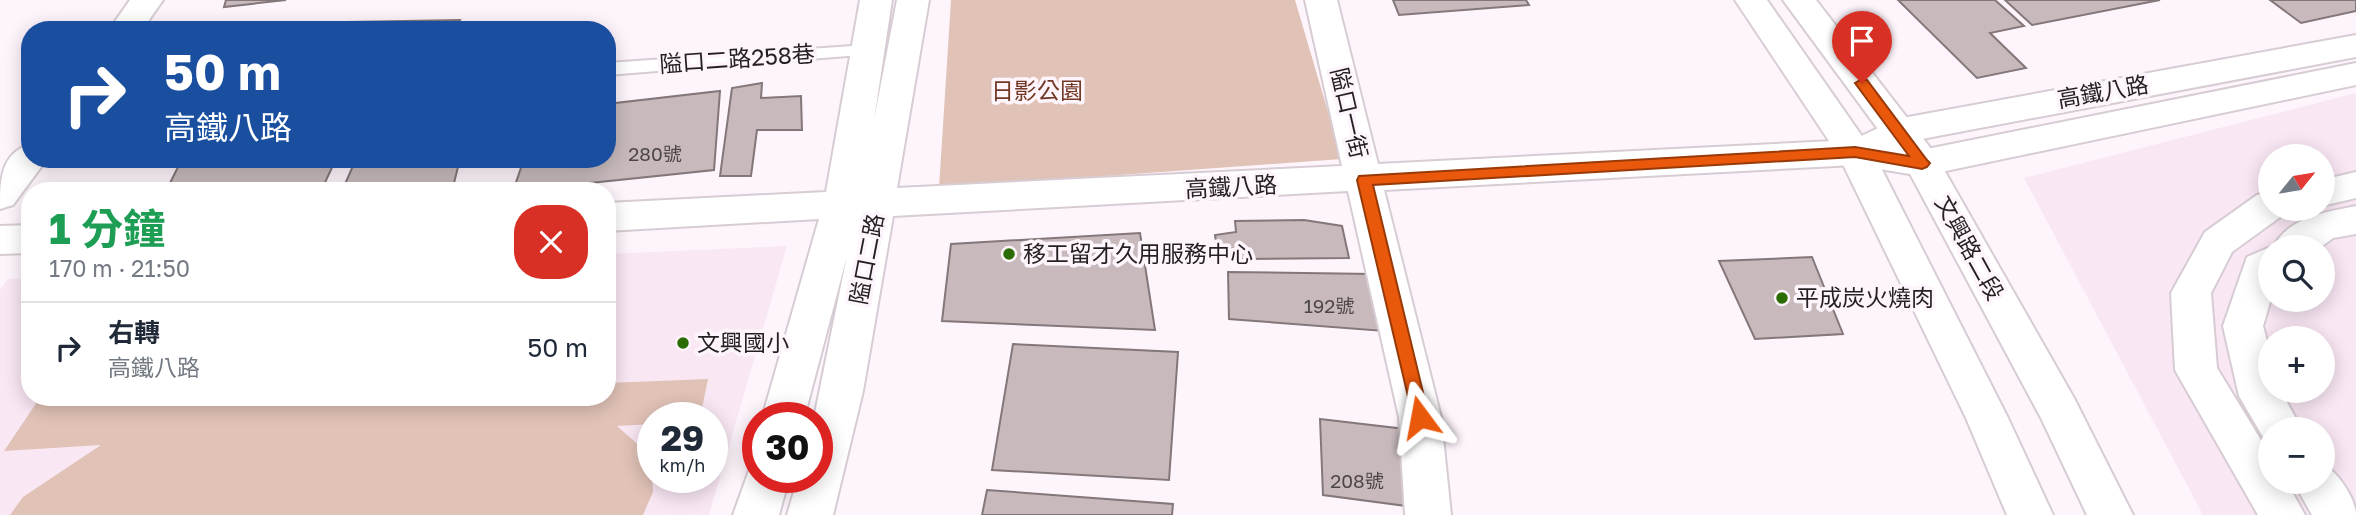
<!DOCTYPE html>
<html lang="zh-TW">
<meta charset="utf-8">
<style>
:root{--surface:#fff;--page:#f2f2f3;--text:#1f2937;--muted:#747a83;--line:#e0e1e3}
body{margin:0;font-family:"Golos Text","Noto Sans TC",sans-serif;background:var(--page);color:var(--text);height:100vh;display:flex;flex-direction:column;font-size:26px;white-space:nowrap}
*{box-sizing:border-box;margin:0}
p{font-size:23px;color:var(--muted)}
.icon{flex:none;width:38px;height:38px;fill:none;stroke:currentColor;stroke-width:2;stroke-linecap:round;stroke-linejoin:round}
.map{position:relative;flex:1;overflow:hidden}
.details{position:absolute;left:21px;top:182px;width:595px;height:224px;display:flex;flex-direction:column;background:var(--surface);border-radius:28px;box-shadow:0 4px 18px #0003}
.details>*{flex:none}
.hud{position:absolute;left:21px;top:21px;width:595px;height:147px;border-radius:28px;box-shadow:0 4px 18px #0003;background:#1a4fa0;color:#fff;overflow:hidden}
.needle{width:46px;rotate:60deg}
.buttons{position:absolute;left:2258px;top:144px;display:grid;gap:14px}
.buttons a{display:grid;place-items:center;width:77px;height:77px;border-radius:50%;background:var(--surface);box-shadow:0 4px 18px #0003;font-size:35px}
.speed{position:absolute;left:637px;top:402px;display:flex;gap:14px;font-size:35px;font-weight:700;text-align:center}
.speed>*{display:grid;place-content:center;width:91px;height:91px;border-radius:50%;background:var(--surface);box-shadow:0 4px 18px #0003;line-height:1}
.speed small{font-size:18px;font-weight:400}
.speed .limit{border:10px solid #d22;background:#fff;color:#111}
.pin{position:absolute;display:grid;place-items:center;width:60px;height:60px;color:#fff;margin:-72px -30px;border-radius:50% 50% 50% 0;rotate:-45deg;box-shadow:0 0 7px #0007}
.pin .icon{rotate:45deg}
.me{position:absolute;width:77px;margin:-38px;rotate:347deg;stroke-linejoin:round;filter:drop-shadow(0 0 5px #0008)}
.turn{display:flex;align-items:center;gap:24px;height:147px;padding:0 28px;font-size:32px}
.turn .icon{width:91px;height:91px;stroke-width:2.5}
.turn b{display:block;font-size:49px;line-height:60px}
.round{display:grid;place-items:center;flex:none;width:74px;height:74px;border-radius:28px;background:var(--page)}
.headline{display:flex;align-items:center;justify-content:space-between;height:119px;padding:0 28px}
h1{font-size:42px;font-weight:700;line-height:52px;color:#1e9e55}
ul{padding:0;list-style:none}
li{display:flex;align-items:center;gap:21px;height:91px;padding:0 28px;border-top:2px solid var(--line)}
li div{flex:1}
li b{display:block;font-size:26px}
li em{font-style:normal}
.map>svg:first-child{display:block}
.built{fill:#f9e7f4;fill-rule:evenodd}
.green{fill:#e1c2b7}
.building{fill:#c8babc;stroke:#847779;stroke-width:2}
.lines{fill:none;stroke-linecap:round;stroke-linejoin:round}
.service-casing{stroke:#d7ccd4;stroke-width:4}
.minor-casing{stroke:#d7ccd4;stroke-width:4}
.tertiary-casing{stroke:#d7ccd4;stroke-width:4}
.service{fill:#fff;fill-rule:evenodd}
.minor{fill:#fff;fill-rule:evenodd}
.tertiary{fill:#fff;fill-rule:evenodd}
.route{fill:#ea580c;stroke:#983908;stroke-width:2}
.poi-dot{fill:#2b6d04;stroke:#fef5fc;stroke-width:2.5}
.labels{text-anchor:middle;stroke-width:7;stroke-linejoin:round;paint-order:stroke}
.number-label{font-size:19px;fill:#4c4648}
.street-label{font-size:23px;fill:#231f22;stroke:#fef5fc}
.park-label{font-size:23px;fill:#713824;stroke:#fef5fc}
.poi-label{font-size:23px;fill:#231f22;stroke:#fef5fc;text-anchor:start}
</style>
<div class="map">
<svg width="2356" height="515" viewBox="0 0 2356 515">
<rect width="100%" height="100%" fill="#fef5fc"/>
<path class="built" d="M2356,93V515H2203L2024,178ZM2270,156H2322V208H2270ZM2270,247H2322V299H2270ZM2270,338H2322V390H2270ZM2270,429H2322V481H2270Z
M787,246L709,515H0V290L8,279L30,278V397H607V254ZM653,418H712V478H653Z"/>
<path class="green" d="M951,0H1295L1342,159L939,188Z
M708,379L700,418H653V424L617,426L651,456L653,492L643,515H10L23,497L101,445L4,451L37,402L174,397H607V383Z"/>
<path class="building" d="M226,0H286L224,7Z
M1393,0H1526L1529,5L1399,15Z
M1898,0H1995L2024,26L1990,33L2026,68L1977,78Z
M2005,0H2160L2032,25Z
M2270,0H2356V11L2301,23Z
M460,20L455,30H343L347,22Z
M762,83L761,98L801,96L802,130H757L751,176H720L732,88Z
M720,91L714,170L513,191L524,159H607V104Z
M182,159H336L321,191H166Z
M356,159H460L452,191H342Z
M1304,220L1342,226L1349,258L1241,259L1238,249L1217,248L1215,235L1236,232L1235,221Z
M1140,233L1155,330L942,321L951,244Z
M1812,257L1843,334L1755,339L1719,261Z
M1228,272L1373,274L1384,331L1229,319Z
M1013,344L1178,352L1169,480L992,470Z
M1320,419L1405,429L1414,507L1323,495Z
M987,490L1173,504L1172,515H982Z"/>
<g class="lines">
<g class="service-casing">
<path id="service" d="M867,45L873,46L875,50L873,54L607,75V63Z"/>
</g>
<g class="minor-casing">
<path id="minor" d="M130,0H163L142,30H109Z
M860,0H892L874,120L897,0H929L897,188L1342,166L1305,0H1337L1378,164L1853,140L1897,119L2356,35V57L1906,142L1897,146L1922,150L2356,63V85L1922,176L1855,165L1384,190L1441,417L1451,515H1405L1399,417L1348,191L893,216L863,391L833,515H787L798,478H817V418H814L847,256L804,418H762L819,219L607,231V203L826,192Z
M30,144V159H47L13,205L0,209C0,181 0,154 30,144Z
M30,225V253L0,254V226Z
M758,462V478H789L779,515H733L751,465Z"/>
</g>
<g class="tertiary-casing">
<path id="tertiary" d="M1735,0H1767L1873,152L2008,418L2053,515H2007L1966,418L1839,156Z
M1783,0H1816L1935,154L2074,398L2133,515H2087L2041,418L1908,170Z
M2356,172V198L2322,206V180Z
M2270,192V208H2287L2283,215L2232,252L2211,293L2217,368L2270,455V481H2286L2305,515H2258L2175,370L2171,293L2205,232L2257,195Z
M2356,206V234L2333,238L2321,247H2273C2289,217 2326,212 2356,206Z
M2270,247L2271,299L2263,326L2270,352V390H2280L2302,429H2270V443L2266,442L2239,396L2223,326L2247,257Z
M2322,464C2337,470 2356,499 2356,515H2312L2293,481H2322Z"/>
</g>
<use href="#service" class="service"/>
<use href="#minor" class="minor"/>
<use href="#tertiary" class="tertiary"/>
</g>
<path class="route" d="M1862,79L1867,80L1927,160L1930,163L1927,167L1922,169L1855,157L1373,185L1429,417L1426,422L1420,424L1414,422L1357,180L1359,176L1855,147L1909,156L1855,83Z"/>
<g class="poi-dot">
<circle cx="1009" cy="254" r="7"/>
<circle cx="1782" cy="298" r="7"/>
<circle cx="683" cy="343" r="7"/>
</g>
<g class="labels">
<g class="number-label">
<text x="655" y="161">280號</text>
<text x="1329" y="313">192號</text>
<text x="1357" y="488">208號</text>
</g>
<g class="street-label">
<text transform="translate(737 59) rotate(-4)" y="8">隘口二路258巷</text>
<text transform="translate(2103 92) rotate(-10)" y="8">高鐵八路</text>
<text transform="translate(1349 113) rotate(77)" y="8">隘口一街</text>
<text transform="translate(1231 187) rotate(-3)" y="8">高鐵八路</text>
<text transform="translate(1969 248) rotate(61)" y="8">文興路二段</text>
<text transform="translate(867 259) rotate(-79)" y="8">隘口二路</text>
</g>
<g class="park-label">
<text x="1037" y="99">日影公園</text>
</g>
<g class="poi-label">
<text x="1023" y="262">移工留才久用服務中心</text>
<text x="1796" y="306">平成炭火燒肉</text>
<text x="697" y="351">文興國小</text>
</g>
</g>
</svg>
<div class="buttons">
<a><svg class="needle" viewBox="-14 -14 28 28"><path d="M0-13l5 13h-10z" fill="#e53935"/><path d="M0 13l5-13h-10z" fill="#747a83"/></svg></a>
<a><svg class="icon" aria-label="search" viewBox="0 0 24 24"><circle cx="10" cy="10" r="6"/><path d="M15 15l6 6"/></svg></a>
<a>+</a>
<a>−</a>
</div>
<div class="speed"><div>29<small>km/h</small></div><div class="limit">30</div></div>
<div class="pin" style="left:1862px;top:83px;background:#d93025"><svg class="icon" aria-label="arrive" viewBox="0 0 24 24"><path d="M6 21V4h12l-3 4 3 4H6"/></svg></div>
<svg class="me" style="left:1420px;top:417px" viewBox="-20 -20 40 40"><path d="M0-17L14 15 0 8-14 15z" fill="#ea580c" stroke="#fff" stroke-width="4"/></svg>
<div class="hud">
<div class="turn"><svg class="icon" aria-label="right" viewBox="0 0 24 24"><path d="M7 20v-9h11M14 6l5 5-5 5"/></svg><div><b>50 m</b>高鐵八路</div></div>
</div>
<section class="details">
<div class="headline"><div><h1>1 分鐘</h1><p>170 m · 21:50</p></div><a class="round" style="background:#d93025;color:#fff"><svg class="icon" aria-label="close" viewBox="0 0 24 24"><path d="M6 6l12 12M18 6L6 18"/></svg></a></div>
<ul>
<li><svg class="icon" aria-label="right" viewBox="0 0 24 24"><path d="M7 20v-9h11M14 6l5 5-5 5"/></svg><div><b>右轉</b><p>高鐵八路</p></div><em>50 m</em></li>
</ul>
</section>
</div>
